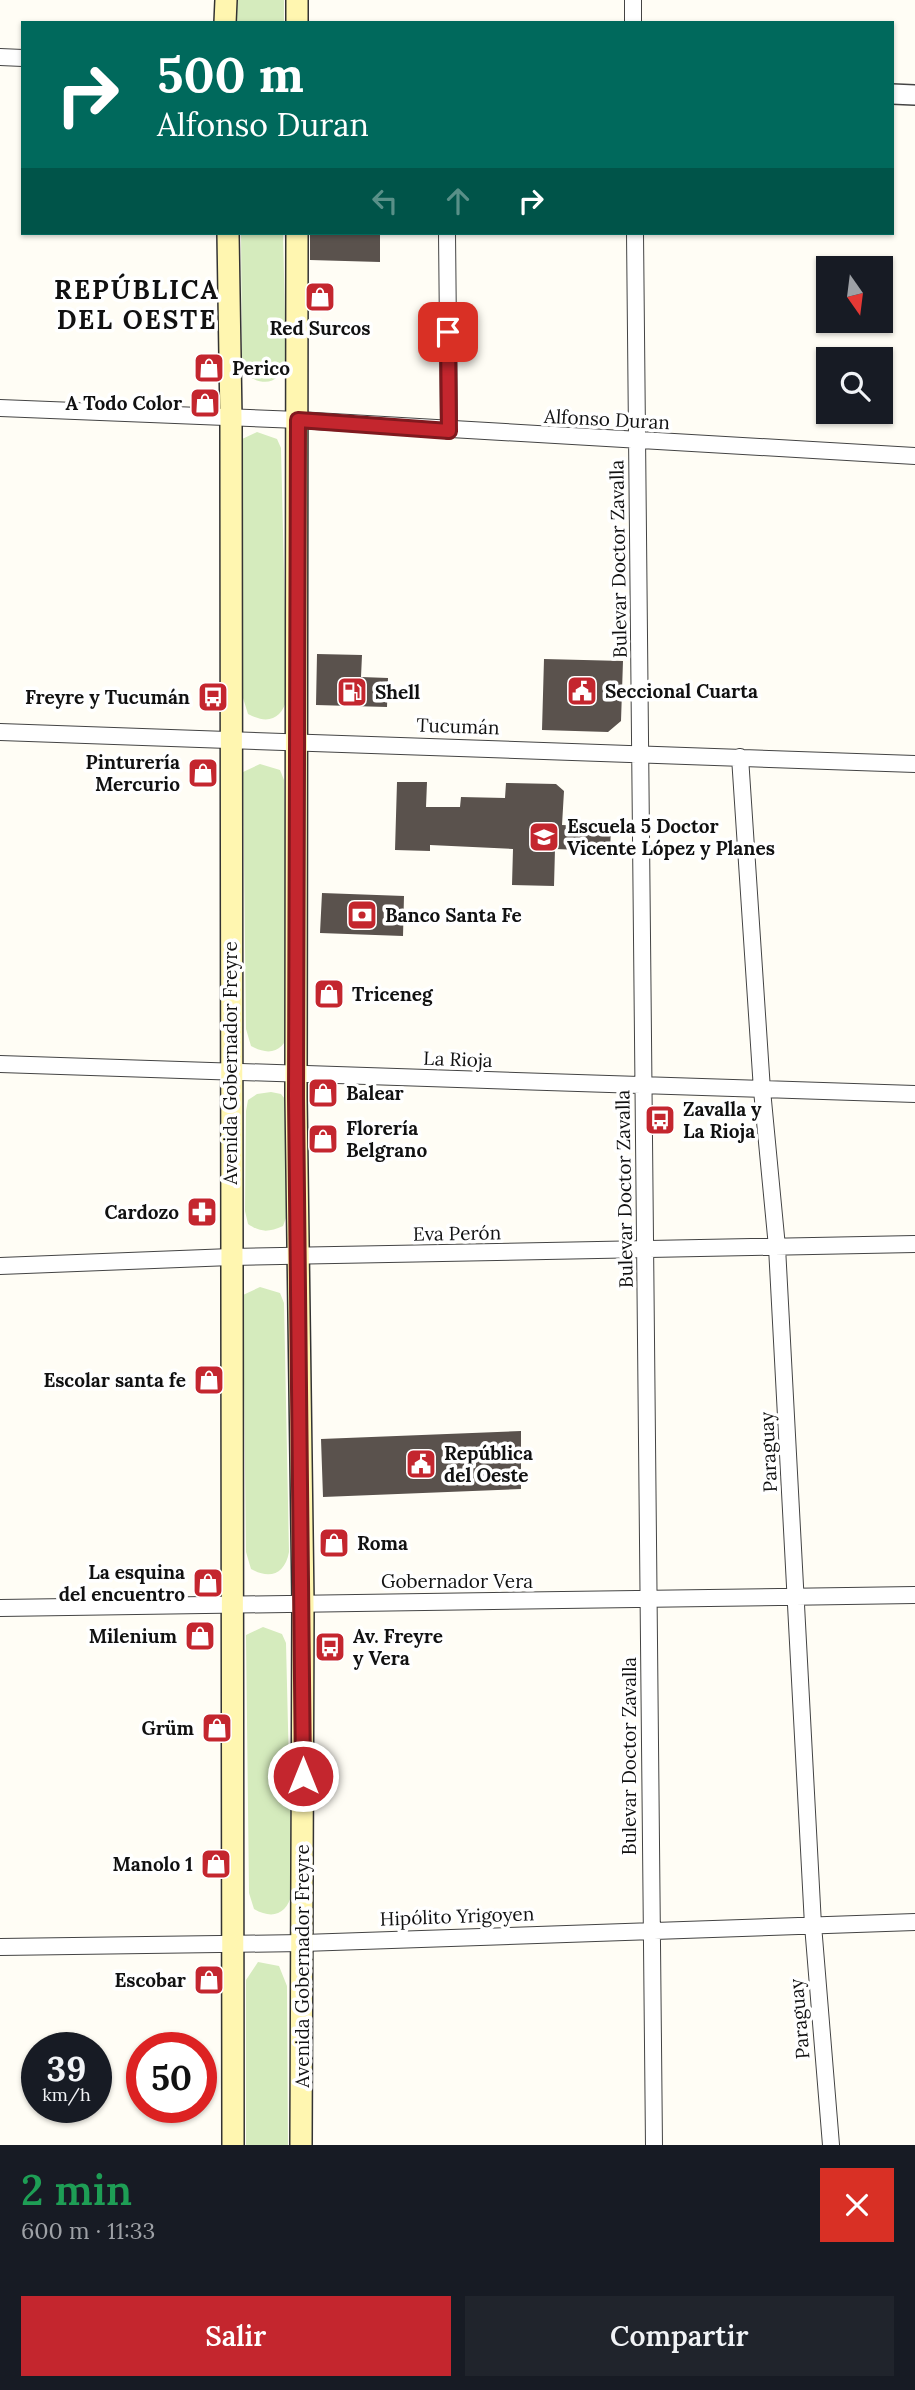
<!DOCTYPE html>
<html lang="es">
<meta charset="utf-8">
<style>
:root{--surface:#171b24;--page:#20242c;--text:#f1f3f6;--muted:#9ea1a6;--accent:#c4262e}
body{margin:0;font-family:Lora,serif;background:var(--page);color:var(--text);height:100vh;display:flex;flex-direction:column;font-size:26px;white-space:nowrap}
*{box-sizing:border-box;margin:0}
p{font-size:23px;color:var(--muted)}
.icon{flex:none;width:38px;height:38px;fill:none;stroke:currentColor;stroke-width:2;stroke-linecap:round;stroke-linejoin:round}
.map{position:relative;height:2145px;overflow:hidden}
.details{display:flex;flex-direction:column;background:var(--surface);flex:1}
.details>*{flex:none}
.top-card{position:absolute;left:21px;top:21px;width:873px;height:214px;border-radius:0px;box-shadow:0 2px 5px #0004;background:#00695c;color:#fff;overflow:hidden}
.needle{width:46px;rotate:166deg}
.fabs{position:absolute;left:816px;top:256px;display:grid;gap:14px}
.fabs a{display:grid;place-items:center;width:77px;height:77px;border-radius:0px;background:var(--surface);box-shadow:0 2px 5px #0004;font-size:35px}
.speed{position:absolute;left:21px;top:2032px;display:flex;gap:14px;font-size:35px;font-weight:700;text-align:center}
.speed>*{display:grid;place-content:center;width:91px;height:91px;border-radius:50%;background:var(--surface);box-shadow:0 2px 5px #0004;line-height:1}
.speed small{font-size:18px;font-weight:400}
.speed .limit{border:10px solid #d22;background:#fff;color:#111}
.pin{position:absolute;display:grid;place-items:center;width:60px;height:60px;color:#fff;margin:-30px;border-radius:14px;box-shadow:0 4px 10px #0006}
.me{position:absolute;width:77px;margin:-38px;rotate:0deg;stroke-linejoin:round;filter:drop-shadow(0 0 5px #0008)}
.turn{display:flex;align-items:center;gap:24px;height:147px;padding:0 21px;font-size:32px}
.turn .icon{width:91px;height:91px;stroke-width:2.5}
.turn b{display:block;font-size:49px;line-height:60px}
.lanes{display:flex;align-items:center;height:66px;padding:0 21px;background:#0003;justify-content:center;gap:35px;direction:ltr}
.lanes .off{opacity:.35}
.round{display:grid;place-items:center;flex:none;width:74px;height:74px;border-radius:0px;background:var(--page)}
.overview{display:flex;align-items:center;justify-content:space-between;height:119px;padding:0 21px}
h1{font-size:42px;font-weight:600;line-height:52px;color:#1e9e55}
.cta{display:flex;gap:14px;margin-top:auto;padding:14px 21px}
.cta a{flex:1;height:80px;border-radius:0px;background:var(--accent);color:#fff;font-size:28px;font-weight:600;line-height:80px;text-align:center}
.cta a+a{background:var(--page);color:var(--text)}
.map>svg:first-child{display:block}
.green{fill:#d5ebbd}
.building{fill:#5a524d}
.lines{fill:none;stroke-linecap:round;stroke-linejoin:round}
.minor-casing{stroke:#444;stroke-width:18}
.tertiary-casing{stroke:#444;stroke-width:22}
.secondary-casing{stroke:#333;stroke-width:24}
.minor{stroke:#fff;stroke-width:16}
.tertiary{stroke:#fff;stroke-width:19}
.secondary{stroke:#fff6b0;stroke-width:21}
.route-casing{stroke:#7f191e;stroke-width:18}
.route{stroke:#c4262e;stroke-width:12}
.labels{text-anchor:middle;stroke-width:7;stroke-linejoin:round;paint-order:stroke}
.poi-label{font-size:19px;font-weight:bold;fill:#111;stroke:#fff;text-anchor:start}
.street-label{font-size:19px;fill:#111;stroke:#fff}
.district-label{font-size:26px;font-weight:bold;letter-spacing:2px;fill:#111;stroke:#fff}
</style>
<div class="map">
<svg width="915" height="2145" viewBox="0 0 915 2145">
<rect width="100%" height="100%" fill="#fffdf5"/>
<path class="green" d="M236,0H284V23H236Z
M241,233H283L286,360C281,381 267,388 248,376L242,360Z
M257,432L277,439L281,448L287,698C282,719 268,725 248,714L243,698L240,440Z
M260,764L280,770L284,780L289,1030C285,1051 270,1057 251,1046L246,1029L243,772Z
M271,1092L281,1094L288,1103L289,1210L283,1226C269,1232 261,1233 248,1224L245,1211L246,1111L248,1100L257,1094Z
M260,1287L280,1293L284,1303L289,1552C285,1574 270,1580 251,1569L246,1552L243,1295Z
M263,1627L282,1634L286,1643L292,1893C287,1914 273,1920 254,1909L249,1893L246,1635Z
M258,1962L279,1966L287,1986L288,2145H246V1980Z"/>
<path class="building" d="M310,233H380V262L310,260Z
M317,654L362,655L361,677L388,678L387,707L316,705Z
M544,659L623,661L621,721L608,732L542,730Z
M397,782H427L426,807H460L461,797L505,798L506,783L556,784L564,791L562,825L611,827L610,851L555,849L554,886L512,885L513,849L430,845V851L395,850Z
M322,893L404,896L403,936L320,933Z
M521,1431V1489L323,1497L321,1439Z"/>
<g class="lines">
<g class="minor-casing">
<path id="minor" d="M633,23V0
M0,57L23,58
M447,233L449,431
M635,233L654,2145
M0,408L298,420L915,456
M0,732L915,764
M740,757L762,1090L777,1247L813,1925L831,2145
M0,1064L915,1094
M0,1266L231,1257L915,1244
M0,1608L915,1595
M0,1947L303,1943L915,1922"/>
</g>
<g class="tertiary-casing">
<path id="tertiary" d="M892,94L915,95"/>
</g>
<g class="secondary-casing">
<path id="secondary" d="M297,0V23
M225,23L226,0
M228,233L231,419L233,2145
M297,233L296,1097L303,1603L301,2145"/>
</g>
<use href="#minor" class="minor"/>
<use href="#tertiary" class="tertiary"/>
<use href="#secondary" class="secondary"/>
</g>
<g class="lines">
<g class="route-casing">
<path id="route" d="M303,1776L296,1097L298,420L449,431L448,332"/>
</g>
<use href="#route" class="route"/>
</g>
<defs>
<g id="shop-square" transform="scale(1.575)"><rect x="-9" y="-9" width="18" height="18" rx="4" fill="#c4262e" stroke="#fff"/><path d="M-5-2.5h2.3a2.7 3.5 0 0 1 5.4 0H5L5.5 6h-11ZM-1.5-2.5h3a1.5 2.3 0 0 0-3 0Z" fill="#fff"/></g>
<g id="civic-square" transform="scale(1.575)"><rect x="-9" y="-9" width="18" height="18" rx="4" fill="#c4262e" stroke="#fff"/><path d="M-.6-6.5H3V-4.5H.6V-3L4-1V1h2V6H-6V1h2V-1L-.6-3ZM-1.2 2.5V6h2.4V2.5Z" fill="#fff"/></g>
<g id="fuel-square" transform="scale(1.575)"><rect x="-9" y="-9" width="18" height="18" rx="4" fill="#c4262e" stroke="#fff"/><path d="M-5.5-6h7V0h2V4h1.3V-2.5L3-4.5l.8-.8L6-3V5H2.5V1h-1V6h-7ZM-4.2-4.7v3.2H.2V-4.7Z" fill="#fff"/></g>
<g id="bus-square" transform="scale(1.575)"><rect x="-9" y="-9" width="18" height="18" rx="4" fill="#c4262e" stroke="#fff"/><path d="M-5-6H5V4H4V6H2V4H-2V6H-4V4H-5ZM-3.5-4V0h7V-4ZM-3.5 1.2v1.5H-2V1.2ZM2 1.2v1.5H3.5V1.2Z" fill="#fff"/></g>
<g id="school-square" transform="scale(1.575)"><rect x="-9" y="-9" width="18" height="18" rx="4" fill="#c4262e" stroke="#fff"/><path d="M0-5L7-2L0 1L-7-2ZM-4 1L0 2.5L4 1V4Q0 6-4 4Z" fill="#fff"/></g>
<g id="bank-square" transform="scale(1.575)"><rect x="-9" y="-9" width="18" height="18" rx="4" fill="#c4262e" stroke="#fff"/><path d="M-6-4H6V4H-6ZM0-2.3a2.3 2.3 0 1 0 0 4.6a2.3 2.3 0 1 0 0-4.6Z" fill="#fff"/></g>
<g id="pharmacy-square" transform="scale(1.575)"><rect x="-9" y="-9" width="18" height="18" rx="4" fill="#c4262e" stroke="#fff"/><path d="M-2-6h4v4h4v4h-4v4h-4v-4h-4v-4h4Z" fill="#fff"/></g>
</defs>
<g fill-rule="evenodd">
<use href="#shop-square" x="320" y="297"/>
<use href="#shop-square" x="209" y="368"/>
<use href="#shop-square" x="205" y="403"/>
<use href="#civic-square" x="582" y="691"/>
<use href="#fuel-square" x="352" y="692"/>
<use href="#bus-square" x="213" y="697"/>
<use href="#shop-square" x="203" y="773"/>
<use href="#school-square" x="544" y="837"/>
<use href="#bank-square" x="362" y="915"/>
<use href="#shop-square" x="329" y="994"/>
<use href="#shop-square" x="323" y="1093"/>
<use href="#bus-square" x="660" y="1120"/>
<use href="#shop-square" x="323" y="1139"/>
<use href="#pharmacy-square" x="202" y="1212"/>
<use href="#shop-square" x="209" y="1380"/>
<use href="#civic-square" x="421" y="1464"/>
<use href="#shop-square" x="334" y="1543"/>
<use href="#shop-square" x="208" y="1583"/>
<use href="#shop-square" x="200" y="1636"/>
<use href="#bus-square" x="330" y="1647"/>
<use href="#shop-square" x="217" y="1728"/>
<use href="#shop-square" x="216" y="1864"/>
<use href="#shop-square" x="209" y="1980"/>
</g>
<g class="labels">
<g class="poi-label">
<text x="320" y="335" text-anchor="middle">Red Surcos</text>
<text x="232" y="375">Perico</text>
<text x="182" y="410" text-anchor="end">A Todo Color</text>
<text x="605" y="698">Seccional Cuarta</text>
<text x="375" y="699">Shell</text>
<text x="190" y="704" text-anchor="end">Freyre y Tucumán</text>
<text x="180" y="769" text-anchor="end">Pinturería<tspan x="180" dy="22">Mercurio</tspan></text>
<text x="567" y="833">Escuela 5 Doctor<tspan x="567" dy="22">Vicente López y Planes</tspan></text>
<text x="385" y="922">Banco Santa Fe</text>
<text x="352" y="1001">Triceneg</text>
<text x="346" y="1100">Balear</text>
<text x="683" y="1116">Zavalla y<tspan x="683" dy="22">La Rioja</tspan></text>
<text x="346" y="1135">Florería<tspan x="346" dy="22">Belgrano</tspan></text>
<text x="179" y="1219" text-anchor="end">Cardozo</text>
<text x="186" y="1387" text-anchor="end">Escolar santa fe</text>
<text x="444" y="1460">República<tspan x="444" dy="22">del Oeste</tspan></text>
<text x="357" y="1550">Roma</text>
<text x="185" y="1579" text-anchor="end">La esquina<tspan x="185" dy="22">del encuentro</tspan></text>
<text x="177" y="1643" text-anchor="end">Milenium</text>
<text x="353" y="1643">Av. Freyre<tspan x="353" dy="22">y Vera</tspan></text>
<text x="194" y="1735" text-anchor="end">Grüm</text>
<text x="193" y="1871" text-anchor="end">Manolo 1</text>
<text x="186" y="1987" text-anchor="end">Escobar</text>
</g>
<g class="street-label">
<text transform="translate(607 419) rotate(3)" y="7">Alfonso Duran</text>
<text transform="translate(618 559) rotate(-91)" y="7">Bulevar Doctor Zavalla</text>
<text transform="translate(458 726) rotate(2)" y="7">Tucumán</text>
<text transform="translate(458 1059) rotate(2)" y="7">La Rioja</text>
<text transform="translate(230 1063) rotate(-90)" y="7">Avenida Gobernador Freyre</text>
<text transform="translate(624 1189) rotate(-91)" y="7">Bulevar Doctor Zavalla</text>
<text transform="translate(457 1233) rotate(-1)" y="7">Eva Perón</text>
<text transform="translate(768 1452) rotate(-93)" y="7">Paraguay</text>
<text x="457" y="1588">Gobernador Vera</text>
<text transform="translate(629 1756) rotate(-90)" y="7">Bulevar Doctor Zavalla</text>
<text transform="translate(457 1916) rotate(-2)" y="7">Hipólito Yrigoyen</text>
<text transform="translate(302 1966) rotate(-90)" y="7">Avenida Gobernador Freyre</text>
<text transform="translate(799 2019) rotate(-95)" y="7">Paraguay</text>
</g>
<g class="district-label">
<text x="137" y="299">REPÚBLICA<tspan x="137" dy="30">DEL OESTE</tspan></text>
</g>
</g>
</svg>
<div class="fabs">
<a><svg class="needle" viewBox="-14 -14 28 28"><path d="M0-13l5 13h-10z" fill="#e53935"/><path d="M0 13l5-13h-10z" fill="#9ea1a6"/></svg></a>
<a><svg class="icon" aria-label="search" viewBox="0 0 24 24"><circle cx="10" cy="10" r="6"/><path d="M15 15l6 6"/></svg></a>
</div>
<div class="speed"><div>39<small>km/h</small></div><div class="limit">50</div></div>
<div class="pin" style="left:448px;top:332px;background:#d93025"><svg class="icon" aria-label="arrive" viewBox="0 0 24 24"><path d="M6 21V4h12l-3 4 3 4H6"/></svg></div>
<svg class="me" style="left:303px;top:1776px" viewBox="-20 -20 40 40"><circle r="17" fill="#c4262e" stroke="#fff" stroke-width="3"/><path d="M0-11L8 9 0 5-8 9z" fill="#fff"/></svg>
<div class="top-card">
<div class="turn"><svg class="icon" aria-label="right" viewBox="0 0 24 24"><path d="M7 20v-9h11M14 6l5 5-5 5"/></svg><div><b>500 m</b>Alfonso Duran</div></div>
<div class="lanes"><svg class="icon off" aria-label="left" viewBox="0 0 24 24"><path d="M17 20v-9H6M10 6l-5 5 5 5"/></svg><svg class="icon off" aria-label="ahead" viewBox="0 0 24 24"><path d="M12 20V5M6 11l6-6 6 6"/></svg><svg class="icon" aria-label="right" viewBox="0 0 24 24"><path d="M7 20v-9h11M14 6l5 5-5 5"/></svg></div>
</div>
</div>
<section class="details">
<div class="overview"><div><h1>2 min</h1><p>600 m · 11:33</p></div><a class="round" style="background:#d93025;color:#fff"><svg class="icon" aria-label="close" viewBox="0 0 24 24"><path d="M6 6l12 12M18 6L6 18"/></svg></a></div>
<div class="cta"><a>Salir</a><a>Compartir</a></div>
</section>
